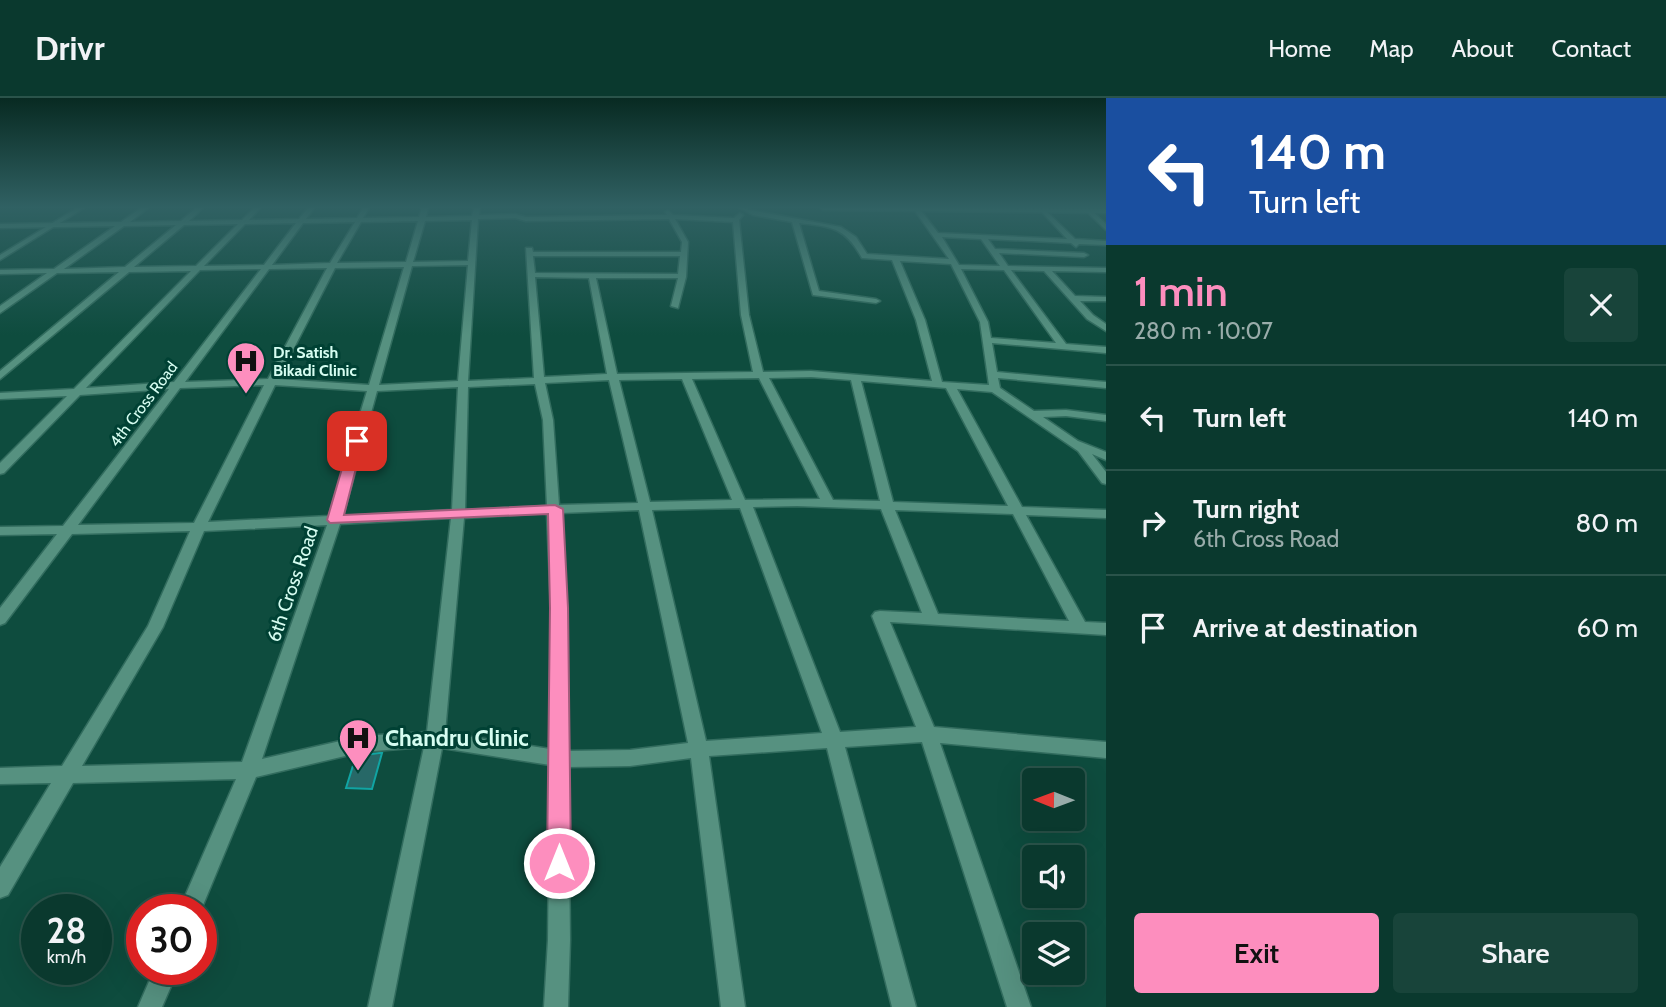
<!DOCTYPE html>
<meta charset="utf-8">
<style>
:root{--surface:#0a392e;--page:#18443a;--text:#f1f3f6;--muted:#99acaa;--line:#2a534a;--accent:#fd8ebe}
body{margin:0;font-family:Cabin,sans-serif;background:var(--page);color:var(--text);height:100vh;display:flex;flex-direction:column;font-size:26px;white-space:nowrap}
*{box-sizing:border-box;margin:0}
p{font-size:23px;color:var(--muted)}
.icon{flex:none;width:38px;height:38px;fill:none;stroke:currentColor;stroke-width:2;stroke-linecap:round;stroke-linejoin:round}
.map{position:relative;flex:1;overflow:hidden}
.details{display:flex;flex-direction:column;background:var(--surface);width:560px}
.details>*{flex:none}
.guide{background:#1a4fa0;color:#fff;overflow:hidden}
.needle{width:46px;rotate:271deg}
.tools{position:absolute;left:1022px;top:670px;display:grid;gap:14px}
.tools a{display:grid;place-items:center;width:63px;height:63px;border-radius:7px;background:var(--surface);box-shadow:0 7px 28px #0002,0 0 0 2px var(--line);font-size:35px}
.speed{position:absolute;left:21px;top:796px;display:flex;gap:14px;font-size:35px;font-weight:700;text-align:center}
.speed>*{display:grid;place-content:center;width:91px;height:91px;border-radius:50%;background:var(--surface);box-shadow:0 7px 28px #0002,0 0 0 2px var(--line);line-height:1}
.speed small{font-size:18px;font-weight:400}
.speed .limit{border:10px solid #d22;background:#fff;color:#111}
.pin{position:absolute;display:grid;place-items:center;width:60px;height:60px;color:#fff;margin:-30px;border-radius:14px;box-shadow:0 4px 10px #0006}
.me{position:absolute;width:77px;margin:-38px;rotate:0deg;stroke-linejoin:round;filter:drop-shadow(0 0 5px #0008)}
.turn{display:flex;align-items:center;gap:24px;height:147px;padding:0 28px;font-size:32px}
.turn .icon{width:91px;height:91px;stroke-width:2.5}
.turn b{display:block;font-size:49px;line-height:60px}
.round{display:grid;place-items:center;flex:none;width:74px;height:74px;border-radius:7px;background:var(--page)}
.head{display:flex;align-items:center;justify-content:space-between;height:119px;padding:0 28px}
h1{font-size:42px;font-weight:600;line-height:52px;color:var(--accent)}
.primary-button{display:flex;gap:14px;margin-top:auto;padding:14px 28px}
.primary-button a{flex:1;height:80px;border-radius:7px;background:var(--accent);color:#111;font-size:28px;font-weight:600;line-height:80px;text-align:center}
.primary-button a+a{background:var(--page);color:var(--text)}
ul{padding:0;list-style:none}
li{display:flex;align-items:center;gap:21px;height:105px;padding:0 28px;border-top:2px solid var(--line)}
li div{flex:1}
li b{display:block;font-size:26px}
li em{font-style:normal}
header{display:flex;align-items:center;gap:42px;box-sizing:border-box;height:98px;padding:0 35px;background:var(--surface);border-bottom:2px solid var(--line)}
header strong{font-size:33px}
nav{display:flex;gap:38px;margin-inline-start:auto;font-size:24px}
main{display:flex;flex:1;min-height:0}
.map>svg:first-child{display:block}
.building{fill:#276867;stroke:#11a4a3;stroke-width:2}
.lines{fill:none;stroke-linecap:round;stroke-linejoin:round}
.minor-casing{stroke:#326c5e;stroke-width:3}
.tertiary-casing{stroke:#326c5e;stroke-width:3}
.minor{fill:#569180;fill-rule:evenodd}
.tertiary{fill:#569180;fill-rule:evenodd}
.route{fill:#fd8ebe;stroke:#a45c7c;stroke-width:2}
.labels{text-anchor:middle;stroke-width:6;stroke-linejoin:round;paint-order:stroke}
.far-poi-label{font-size:16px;font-weight:bold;fill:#d6fdf1;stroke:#004134;text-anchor:start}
.far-street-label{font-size:16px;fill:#d6fdf1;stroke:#004134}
.street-label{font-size:19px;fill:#d6fdf1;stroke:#004134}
.near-poi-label{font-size:23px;font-weight:bold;fill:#d6fdf1;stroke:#004134;text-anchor:start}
</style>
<header>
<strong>Drivr</strong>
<nav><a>Home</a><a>Map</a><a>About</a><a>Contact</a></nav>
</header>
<main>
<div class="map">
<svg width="1106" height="909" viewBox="0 0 1106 909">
<rect width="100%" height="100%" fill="#0e4c3e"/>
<path class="building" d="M379,655H382L372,691L346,690L356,658Z"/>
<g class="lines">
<g class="minor-casing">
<path id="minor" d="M141,110H148L130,124L181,123L196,110H203L189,123L242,122L254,110H260L249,122L299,121L308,110H314L306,121L357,120L363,110H369L363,120L419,119L422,110H428L426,119L472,118L474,110H480L479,117L515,116L526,119L667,117L665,114L668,112L673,117L734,120L740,115L743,117L739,122L749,217L763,274L811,273L932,283L916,222L892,162L862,160C845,129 832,129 799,125L819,193L876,201L880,203L876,205L813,197L792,124L753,117L740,110L841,129L856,139L867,156L949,161L913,110H919L938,135L1067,141L1041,113L1043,110L1075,141L1106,143V147L1079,146L1076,149L1071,145L988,141L995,151L1084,155L1088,157L1084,159L999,155L1008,168L1106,170V174L1052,173L1075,198L1106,199V203H1080L1093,217L1106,226V233L1087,221L1044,173L1011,172L1066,246L1106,249V255L992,245L997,274L1106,284V290L998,280L1000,290L1034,313L1066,312L1106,317V323L1066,318L1043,319L1078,343L1106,354V362L1092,356L1106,374V386L1102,385L1078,353L992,294L957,291L1022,409L1106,412V420L1026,417L1085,524L1106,525V537L890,524L934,629L1106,644V660L940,645L1031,909H1007L922,644L845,649L916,909H892L827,650L709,658L745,909H721L691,660L630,668L568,669L570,842L568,909H544L548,842L550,667L442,650L392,909H368L424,649L362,654L256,679L201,812H179L236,681L73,685L8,797L0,800V769L51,685L0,686V670L62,668L148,528L190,433L72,436L5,525L0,527V510L57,436L0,437V429L63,428L169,291L80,297L4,375L0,376V365L67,298L0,301V295L74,291L191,173L129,174L0,281V273L119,174L57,175L0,215V208L47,175L0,176V172L54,171L115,128L0,130V126L121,124ZM515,120L526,123L669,121L682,144L681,154H533L532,150H526L534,280L468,283L478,121ZM675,121L733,124L741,217L753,274L617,276L596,180H678L671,208L678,210L686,179L688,144ZM472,122L468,163L413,164L425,123ZM418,123L406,164L337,165L361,124ZM355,124L330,165L272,167L303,125ZM296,125L264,167L204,168L245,126ZM238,126L196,168L134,169L184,127ZM176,127L125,169L64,171L124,128ZM942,139L981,141L1000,168L959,167ZM533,158H680L678,176L535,175ZM900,163L951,166L980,224L989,287L942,284L925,222ZM468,167L458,283L379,287L412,168ZM404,169L369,287L278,281L335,170ZM327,170L268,281L185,284L269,171ZM261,171L174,284L86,290L200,172ZM961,171L1004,172L1056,245L991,240L988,224ZM535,179L589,180L607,276L544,279ZM811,279L851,282L880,403L833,402L769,280ZM759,280L820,401L745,402L692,281ZM682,281L732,402L650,404L619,282ZM609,282L638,405L559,407L553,322L545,285ZM861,283L946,290L1008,408L893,404ZM535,286L543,322L547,408L465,412L468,289ZM264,287L194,425L78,427L180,290ZM275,287L367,293L329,418L208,424ZM458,289L452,412L343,418L377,293ZM797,408L881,411L922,515L880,513L875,514L872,518L916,629L840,634L753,409ZM740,410L822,635L706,643L652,412ZM639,412L688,645L630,652L568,653L567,510L560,415ZM895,412L1013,416L1069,523L938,516ZM547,415L551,510L550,651L445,635L464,420ZM451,420L427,634L362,638L262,661L340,426ZM327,427L242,664L82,668L163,529L204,433Z
M1086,111H1090L1106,126V132L1086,113Z
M154,872H178L162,909H138Z"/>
</g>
<g class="tertiary-casing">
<path id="tertiary" d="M77,110H84L0,162V157Z
M820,110L1106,111V115L823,112Z"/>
</g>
<use href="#minor" class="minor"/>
<use href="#tertiary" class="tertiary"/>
</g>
<linearGradient id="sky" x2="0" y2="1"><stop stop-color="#082a22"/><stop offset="0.46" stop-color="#306163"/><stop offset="1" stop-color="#306163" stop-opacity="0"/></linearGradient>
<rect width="1106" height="237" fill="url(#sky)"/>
<path class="route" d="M357,339L363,343L344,417L555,407L563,411L568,510L571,765L568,773L559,776L551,773L547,765L550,510L548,416L330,425L327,422L350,343Z"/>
<defs>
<g id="hospital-pin" transform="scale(2.0125)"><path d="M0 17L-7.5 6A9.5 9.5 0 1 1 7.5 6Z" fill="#fd8ebe" stroke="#004134"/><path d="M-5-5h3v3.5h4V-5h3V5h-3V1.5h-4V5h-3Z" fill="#111"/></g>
</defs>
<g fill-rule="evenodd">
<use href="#hospital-pin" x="246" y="263"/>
<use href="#hospital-pin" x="358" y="640"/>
</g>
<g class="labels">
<g class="far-poi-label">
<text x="273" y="260">Dr. Satish<tspan x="273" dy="18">Bikadi Clinic</tspan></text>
</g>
<g class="far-street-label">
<text transform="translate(143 306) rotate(-53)" y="6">4th Cross Road</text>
</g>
<g class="street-label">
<text transform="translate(292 486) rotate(-71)" y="7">6th Cross Road</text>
</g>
<g class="near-poi-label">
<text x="385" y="648">Chandru Clinic</text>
</g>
</g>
</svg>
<div class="tools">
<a><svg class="needle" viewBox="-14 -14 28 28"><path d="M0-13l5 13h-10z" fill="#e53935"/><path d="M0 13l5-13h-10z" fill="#99acaa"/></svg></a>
<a><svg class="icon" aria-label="sound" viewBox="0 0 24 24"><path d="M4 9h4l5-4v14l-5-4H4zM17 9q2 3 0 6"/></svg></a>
<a><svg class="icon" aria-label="layers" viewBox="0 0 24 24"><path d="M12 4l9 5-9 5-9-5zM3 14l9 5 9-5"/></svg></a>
</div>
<div class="speed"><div>28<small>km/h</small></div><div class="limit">30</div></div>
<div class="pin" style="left:357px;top:343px;background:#d93025"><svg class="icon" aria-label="arrive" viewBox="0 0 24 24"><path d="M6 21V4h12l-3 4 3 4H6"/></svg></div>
<svg class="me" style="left:559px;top:765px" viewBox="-20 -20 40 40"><circle r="17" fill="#fd8ebe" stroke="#fff" stroke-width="3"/><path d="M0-11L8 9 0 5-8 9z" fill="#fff"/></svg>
</div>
<section class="details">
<div class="guide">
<div class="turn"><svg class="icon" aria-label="left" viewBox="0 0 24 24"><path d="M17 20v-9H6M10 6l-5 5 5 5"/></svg><div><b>140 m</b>Turn left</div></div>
</div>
<div class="head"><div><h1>1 min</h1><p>280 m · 10:07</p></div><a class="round"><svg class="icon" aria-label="close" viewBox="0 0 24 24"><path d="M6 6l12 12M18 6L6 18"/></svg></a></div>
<ul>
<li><svg class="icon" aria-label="left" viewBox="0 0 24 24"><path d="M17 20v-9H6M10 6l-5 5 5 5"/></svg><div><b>Turn left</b></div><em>140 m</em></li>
<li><svg class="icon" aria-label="right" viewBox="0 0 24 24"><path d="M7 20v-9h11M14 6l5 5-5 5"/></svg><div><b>Turn right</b><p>6th Cross Road</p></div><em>80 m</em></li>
<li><svg class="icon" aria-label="arrive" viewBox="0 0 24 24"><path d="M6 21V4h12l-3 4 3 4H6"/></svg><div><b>Arrive at destination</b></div><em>60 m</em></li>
</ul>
<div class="primary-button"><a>Exit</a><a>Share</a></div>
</section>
</main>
